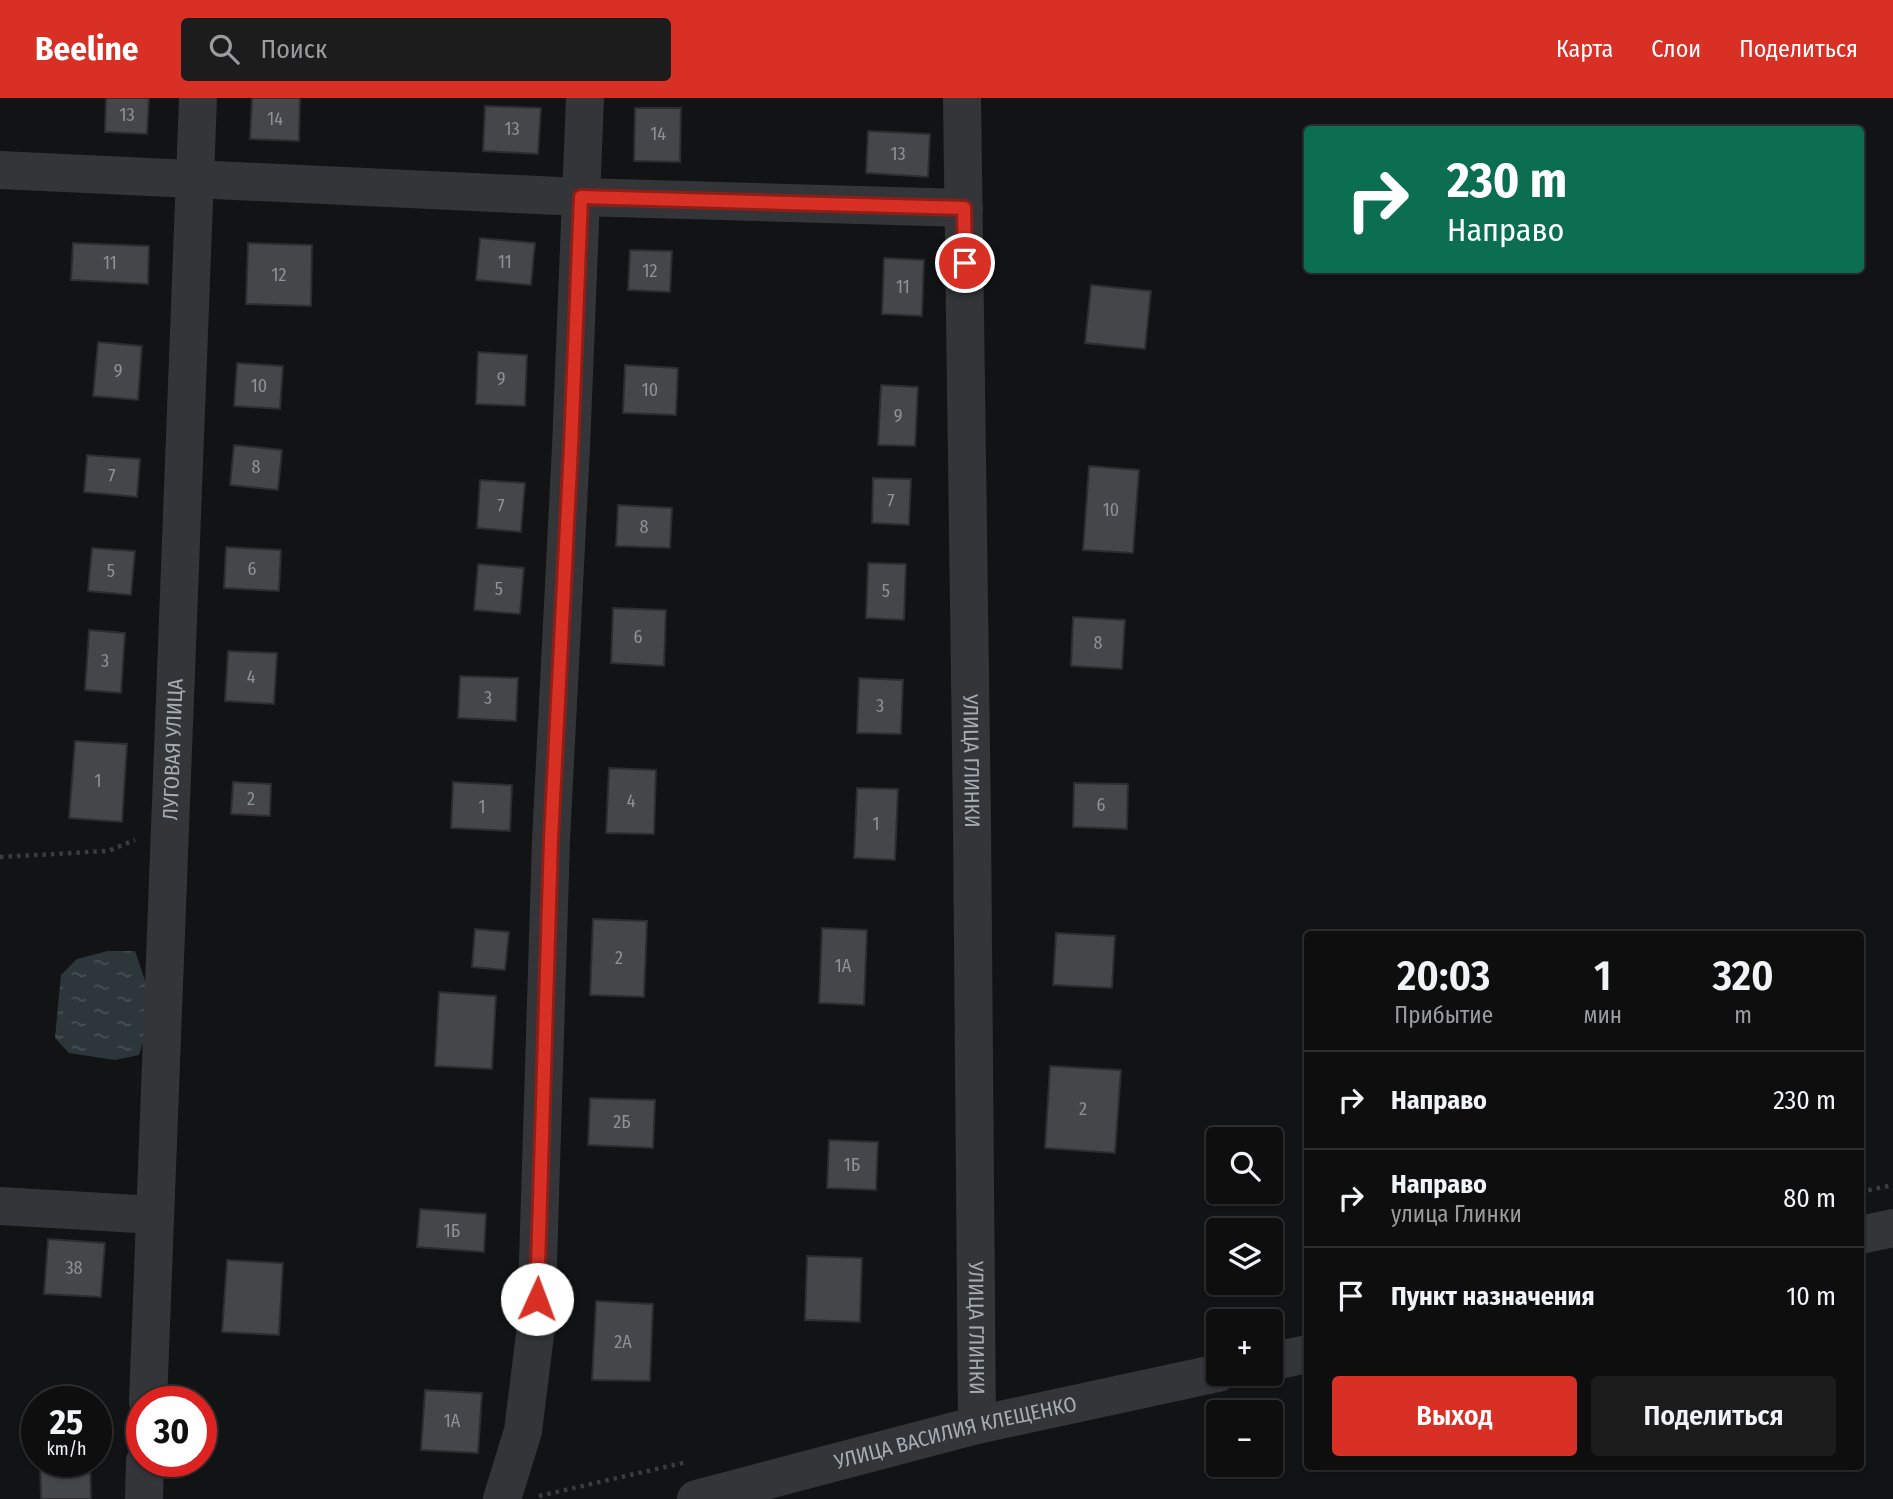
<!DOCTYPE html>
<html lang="ru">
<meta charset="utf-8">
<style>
:root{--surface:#0e0e0f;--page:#1c1c1d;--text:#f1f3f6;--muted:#9b9c9e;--line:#2e2e2f;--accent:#d93025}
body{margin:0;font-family:"Fira Sans Condensed",sans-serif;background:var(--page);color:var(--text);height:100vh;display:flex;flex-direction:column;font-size:26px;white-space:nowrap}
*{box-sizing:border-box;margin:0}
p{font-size:23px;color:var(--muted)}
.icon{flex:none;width:38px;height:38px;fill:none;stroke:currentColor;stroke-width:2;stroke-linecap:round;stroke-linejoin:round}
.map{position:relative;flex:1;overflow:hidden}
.sheet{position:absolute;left:1304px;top:833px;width:560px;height:539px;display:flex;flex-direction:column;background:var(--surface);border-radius:7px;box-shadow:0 2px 5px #0004,0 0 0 2px var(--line)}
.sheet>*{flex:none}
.guide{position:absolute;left:1304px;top:28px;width:560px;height:147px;border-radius:7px;box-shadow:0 2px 5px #0004,0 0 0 2px var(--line);background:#0b6e4f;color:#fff;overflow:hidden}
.tools{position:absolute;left:1206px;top:1029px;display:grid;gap:14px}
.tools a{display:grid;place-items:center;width:77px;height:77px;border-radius:7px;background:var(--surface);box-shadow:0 2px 5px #0004,0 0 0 2px var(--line);font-size:35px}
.speed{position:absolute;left:21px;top:1288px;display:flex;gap:14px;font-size:35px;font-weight:700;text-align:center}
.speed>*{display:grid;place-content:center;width:91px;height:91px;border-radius:50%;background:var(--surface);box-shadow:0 2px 5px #0004,0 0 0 2px var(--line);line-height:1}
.speed small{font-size:18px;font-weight:400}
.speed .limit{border:10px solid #d22;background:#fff;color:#111}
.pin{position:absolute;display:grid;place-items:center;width:60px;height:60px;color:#fff;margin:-30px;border:4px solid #fff;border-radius:50%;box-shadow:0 2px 7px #0007}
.me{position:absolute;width:77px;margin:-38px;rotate:2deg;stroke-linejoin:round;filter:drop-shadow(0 0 5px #0008)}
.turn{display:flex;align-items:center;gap:24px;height:147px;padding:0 28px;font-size:32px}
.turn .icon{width:91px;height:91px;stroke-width:2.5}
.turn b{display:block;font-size:49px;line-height:60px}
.eta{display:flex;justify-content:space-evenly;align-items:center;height:119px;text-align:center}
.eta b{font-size:42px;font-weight:600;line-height:49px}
.button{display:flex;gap:14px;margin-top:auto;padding:14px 28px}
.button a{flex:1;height:80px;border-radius:7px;background:var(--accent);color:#fff;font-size:28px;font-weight:600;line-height:80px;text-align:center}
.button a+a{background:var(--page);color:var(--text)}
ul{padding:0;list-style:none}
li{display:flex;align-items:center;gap:21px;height:98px;padding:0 28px;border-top:2px solid var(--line)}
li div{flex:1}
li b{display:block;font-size:26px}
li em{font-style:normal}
header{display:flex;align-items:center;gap:42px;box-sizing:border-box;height:98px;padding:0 35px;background:var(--accent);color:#fff}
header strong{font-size:33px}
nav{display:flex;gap:38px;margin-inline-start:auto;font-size:24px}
.search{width:490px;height:63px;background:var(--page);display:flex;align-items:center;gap:18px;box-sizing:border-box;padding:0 24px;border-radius:7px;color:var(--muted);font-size:26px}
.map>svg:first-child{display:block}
.water{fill:url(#water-ripples)}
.building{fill:#444649;stroke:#2d2d30;stroke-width:2}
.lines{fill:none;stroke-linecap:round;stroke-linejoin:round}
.path{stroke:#3a3c3f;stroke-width:4.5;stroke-dasharray:3.5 5;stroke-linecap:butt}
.minor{stroke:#343538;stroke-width:38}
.route-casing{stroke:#8d1f18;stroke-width:18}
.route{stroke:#d93025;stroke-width:12}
.labels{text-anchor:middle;stroke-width:7;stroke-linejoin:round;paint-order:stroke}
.number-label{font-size:18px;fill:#8d9298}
.street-label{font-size:21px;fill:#a5acb3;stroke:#0d0e0f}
</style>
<header>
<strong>Beeline</strong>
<div class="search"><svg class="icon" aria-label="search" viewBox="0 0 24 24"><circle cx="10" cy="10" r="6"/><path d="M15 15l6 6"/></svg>Поиск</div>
<nav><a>Карта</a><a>Слои</a><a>Поделиться</a></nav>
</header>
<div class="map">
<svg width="1893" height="1401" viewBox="0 0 1893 1401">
<defs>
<pattern id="water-ripples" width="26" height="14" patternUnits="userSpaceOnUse" patternTransform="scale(1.75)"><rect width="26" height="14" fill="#2d373b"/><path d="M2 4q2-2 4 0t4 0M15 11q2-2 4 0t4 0" fill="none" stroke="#485155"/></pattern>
</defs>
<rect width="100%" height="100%" fill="#121314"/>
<path class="water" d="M108,853H135L154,909L139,957L115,962L69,955L55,940L61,877L77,861Z"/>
<path class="building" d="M106,0H149L147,36L105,34Z
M252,0H300L299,43L250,41Z
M485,8L541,10L538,56L483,53Z
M635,10H681L680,64L634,63Z
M868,33L930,36L928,79L866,75Z
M480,140L535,145L531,187L476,182Z
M73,145L149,148L148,186L71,182Z
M248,145L312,147L311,208L246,206Z
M630,152L672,153L670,194L628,192Z
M884,160L924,162L922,218L882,216Z
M1091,187L1151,193L1145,251L1085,245Z
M98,244L142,248L138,302L93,298Z
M478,254L527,257L525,308L476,306Z
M237,265L283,268L280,311L234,308Z
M625,267L678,270L676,317L623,315Z
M881,287L918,289L915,348L878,347Z
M234,347L282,352L278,392L230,387Z
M87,357L140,361L137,399L84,394Z
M1089,368L1139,372L1133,455L1083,452Z
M873,380L911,381L909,427L872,425Z
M480,382L525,385L521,434L477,430Z
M618,407L672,410L670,450L616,448Z
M226,449L281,452L279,493L224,490Z
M92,450L135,453L131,497L88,493Z
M868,465L906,466L904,522L866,520Z
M478,466L524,470L520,516L474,512Z
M613,510L666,512L664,568L611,565Z
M1073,519L1125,522L1122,571L1071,568Z
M89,532L125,535L121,595L85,592Z
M228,553L277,555L274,606L225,603Z
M460,578L518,580L516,623L458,620Z
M859,580L903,582L901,636L857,635Z
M75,643L127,646L122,724L69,720Z
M609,670L656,672L654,736L606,735Z
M233,684L271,686L270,718L231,716Z
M453,684L512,687L510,733L451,730Z
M1074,685L1128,686L1127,731L1073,729Z
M857,690L898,691L895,762L854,760Z
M593,821L647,823L644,899L590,897Z
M822,830L867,832L864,907L819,905Z
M475,831L509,834L505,872L472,869Z
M1056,835L1115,838L1112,890L1053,887Z
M439,894L496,898L492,971L435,968Z
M1050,968L1121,972L1115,1055L1045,1050Z
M590,1000L655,1002L653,1050L588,1047Z
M829,1042L878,1044L876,1092L827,1090Z
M420,1111L486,1116L484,1154L417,1149Z
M48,1141L105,1145L101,1199L44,1196Z
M807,1158L862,1160L860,1224L805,1222Z
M227,1162L283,1165L279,1237L222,1234Z
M596,1203L653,1206L650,1283L592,1282Z
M425,1292L482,1295L478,1355L421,1352Z
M40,1363H90L91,1401H41Z"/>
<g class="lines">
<path class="path" d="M0,759L108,753L135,742
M1860,1094L1893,1087
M539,1398L687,1364"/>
<g class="minor">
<path id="s1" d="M962,0L972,723L977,1327"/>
<path d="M0,72L581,99L964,110"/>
<path d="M0,1108L155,1117"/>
<path d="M1860,1137L1893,1130"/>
<path d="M1270,1264L1307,1256"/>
<path id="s2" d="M148,1304L198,0"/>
<path d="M144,1401L145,1363"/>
<path d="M502,1401L523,1333L536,1229L551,742L571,349L585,0"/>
<path id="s3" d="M696,1401L977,1327L1218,1275"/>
</g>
</g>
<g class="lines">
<g class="route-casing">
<path id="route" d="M537,1201L551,741L571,349L581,99L964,110L965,165"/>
</g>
<use href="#route" class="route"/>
</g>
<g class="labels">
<g class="number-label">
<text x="127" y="23">13</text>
<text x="275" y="27">14</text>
<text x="512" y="37">13</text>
<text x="658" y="42">14</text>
<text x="898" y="62">13</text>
<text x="505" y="170">11</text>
<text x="110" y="171">11</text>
<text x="650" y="179">12</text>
<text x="279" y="183">12</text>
<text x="903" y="195">11</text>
<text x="118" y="279">9</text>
<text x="501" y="287">9</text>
<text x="259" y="294">10</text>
<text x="650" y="298">10</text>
<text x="898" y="324">9</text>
<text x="256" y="375">8</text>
<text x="112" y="384">7</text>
<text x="891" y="409">7</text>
<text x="501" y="414">7</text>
<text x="1111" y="418">10</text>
<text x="644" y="435">8</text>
<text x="252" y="477">6</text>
<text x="111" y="479">5</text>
<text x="499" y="497">5</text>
<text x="886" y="499">5</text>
<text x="638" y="545">6</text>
<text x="1098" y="551">8</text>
<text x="105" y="569">3</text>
<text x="251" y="585">4</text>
<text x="488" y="606">3</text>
<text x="880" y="614">3</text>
<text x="98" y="689">1</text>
<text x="251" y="707">2</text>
<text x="631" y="709">4</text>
<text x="1101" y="713">6</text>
<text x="482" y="715">1</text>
<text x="876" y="732">1</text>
<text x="619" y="866">2</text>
<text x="843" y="874">1А</text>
<text x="1083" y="1017">2</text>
<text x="622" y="1030">2Б</text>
<text x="852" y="1073">1Б</text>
<text x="452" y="1139">1Б</text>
<text x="74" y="1176">38</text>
<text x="623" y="1250">2А</text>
<text x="452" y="1329">1А</text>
</g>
<g class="street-label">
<text dy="7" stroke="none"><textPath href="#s2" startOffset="653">ЛУГОВАЯ УЛИЦА</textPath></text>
<text dy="7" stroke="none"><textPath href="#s1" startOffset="663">УЛИЦА ГЛИНКИ</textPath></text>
<text dy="7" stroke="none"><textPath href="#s1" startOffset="1230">УЛИЦА ГЛИНКИ</textPath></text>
<text dy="7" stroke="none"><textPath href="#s3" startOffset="268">УЛИЦА ВАСИЛИЯ КЛЕЩЕНКО</textPath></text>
</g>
</g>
</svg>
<div class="tools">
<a><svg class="icon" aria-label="search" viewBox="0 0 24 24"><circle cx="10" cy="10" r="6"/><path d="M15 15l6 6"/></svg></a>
<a><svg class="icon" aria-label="layers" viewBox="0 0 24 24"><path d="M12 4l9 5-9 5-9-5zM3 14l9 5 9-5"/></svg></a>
<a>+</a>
<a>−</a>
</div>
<div class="speed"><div>25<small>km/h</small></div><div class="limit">30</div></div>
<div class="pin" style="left:965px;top:165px;background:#d93025"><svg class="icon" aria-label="arrive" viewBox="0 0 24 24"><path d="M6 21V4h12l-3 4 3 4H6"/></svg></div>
<svg class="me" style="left:537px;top:1201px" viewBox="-20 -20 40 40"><circle r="19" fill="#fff"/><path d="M0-13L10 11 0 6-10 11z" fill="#d93025"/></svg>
<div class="guide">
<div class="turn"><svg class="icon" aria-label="right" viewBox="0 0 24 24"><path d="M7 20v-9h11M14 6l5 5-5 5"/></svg><div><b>230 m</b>Направо</div></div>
</div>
<section class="sheet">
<div class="eta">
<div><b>20:03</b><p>Прибытие</p></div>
<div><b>1</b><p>мин</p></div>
<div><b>320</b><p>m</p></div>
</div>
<ul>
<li><svg class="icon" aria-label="right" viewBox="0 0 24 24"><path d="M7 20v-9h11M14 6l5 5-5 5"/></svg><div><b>Направо</b></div><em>230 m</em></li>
<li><svg class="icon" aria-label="right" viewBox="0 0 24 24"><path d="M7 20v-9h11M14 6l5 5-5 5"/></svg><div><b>Направо</b><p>улица Глинки</p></div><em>80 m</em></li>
<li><svg class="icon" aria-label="arrive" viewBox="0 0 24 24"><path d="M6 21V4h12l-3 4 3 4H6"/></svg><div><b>Пункт назначения</b></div><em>10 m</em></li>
</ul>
<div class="button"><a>Выход</a><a>Поделиться</a></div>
</section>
</div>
